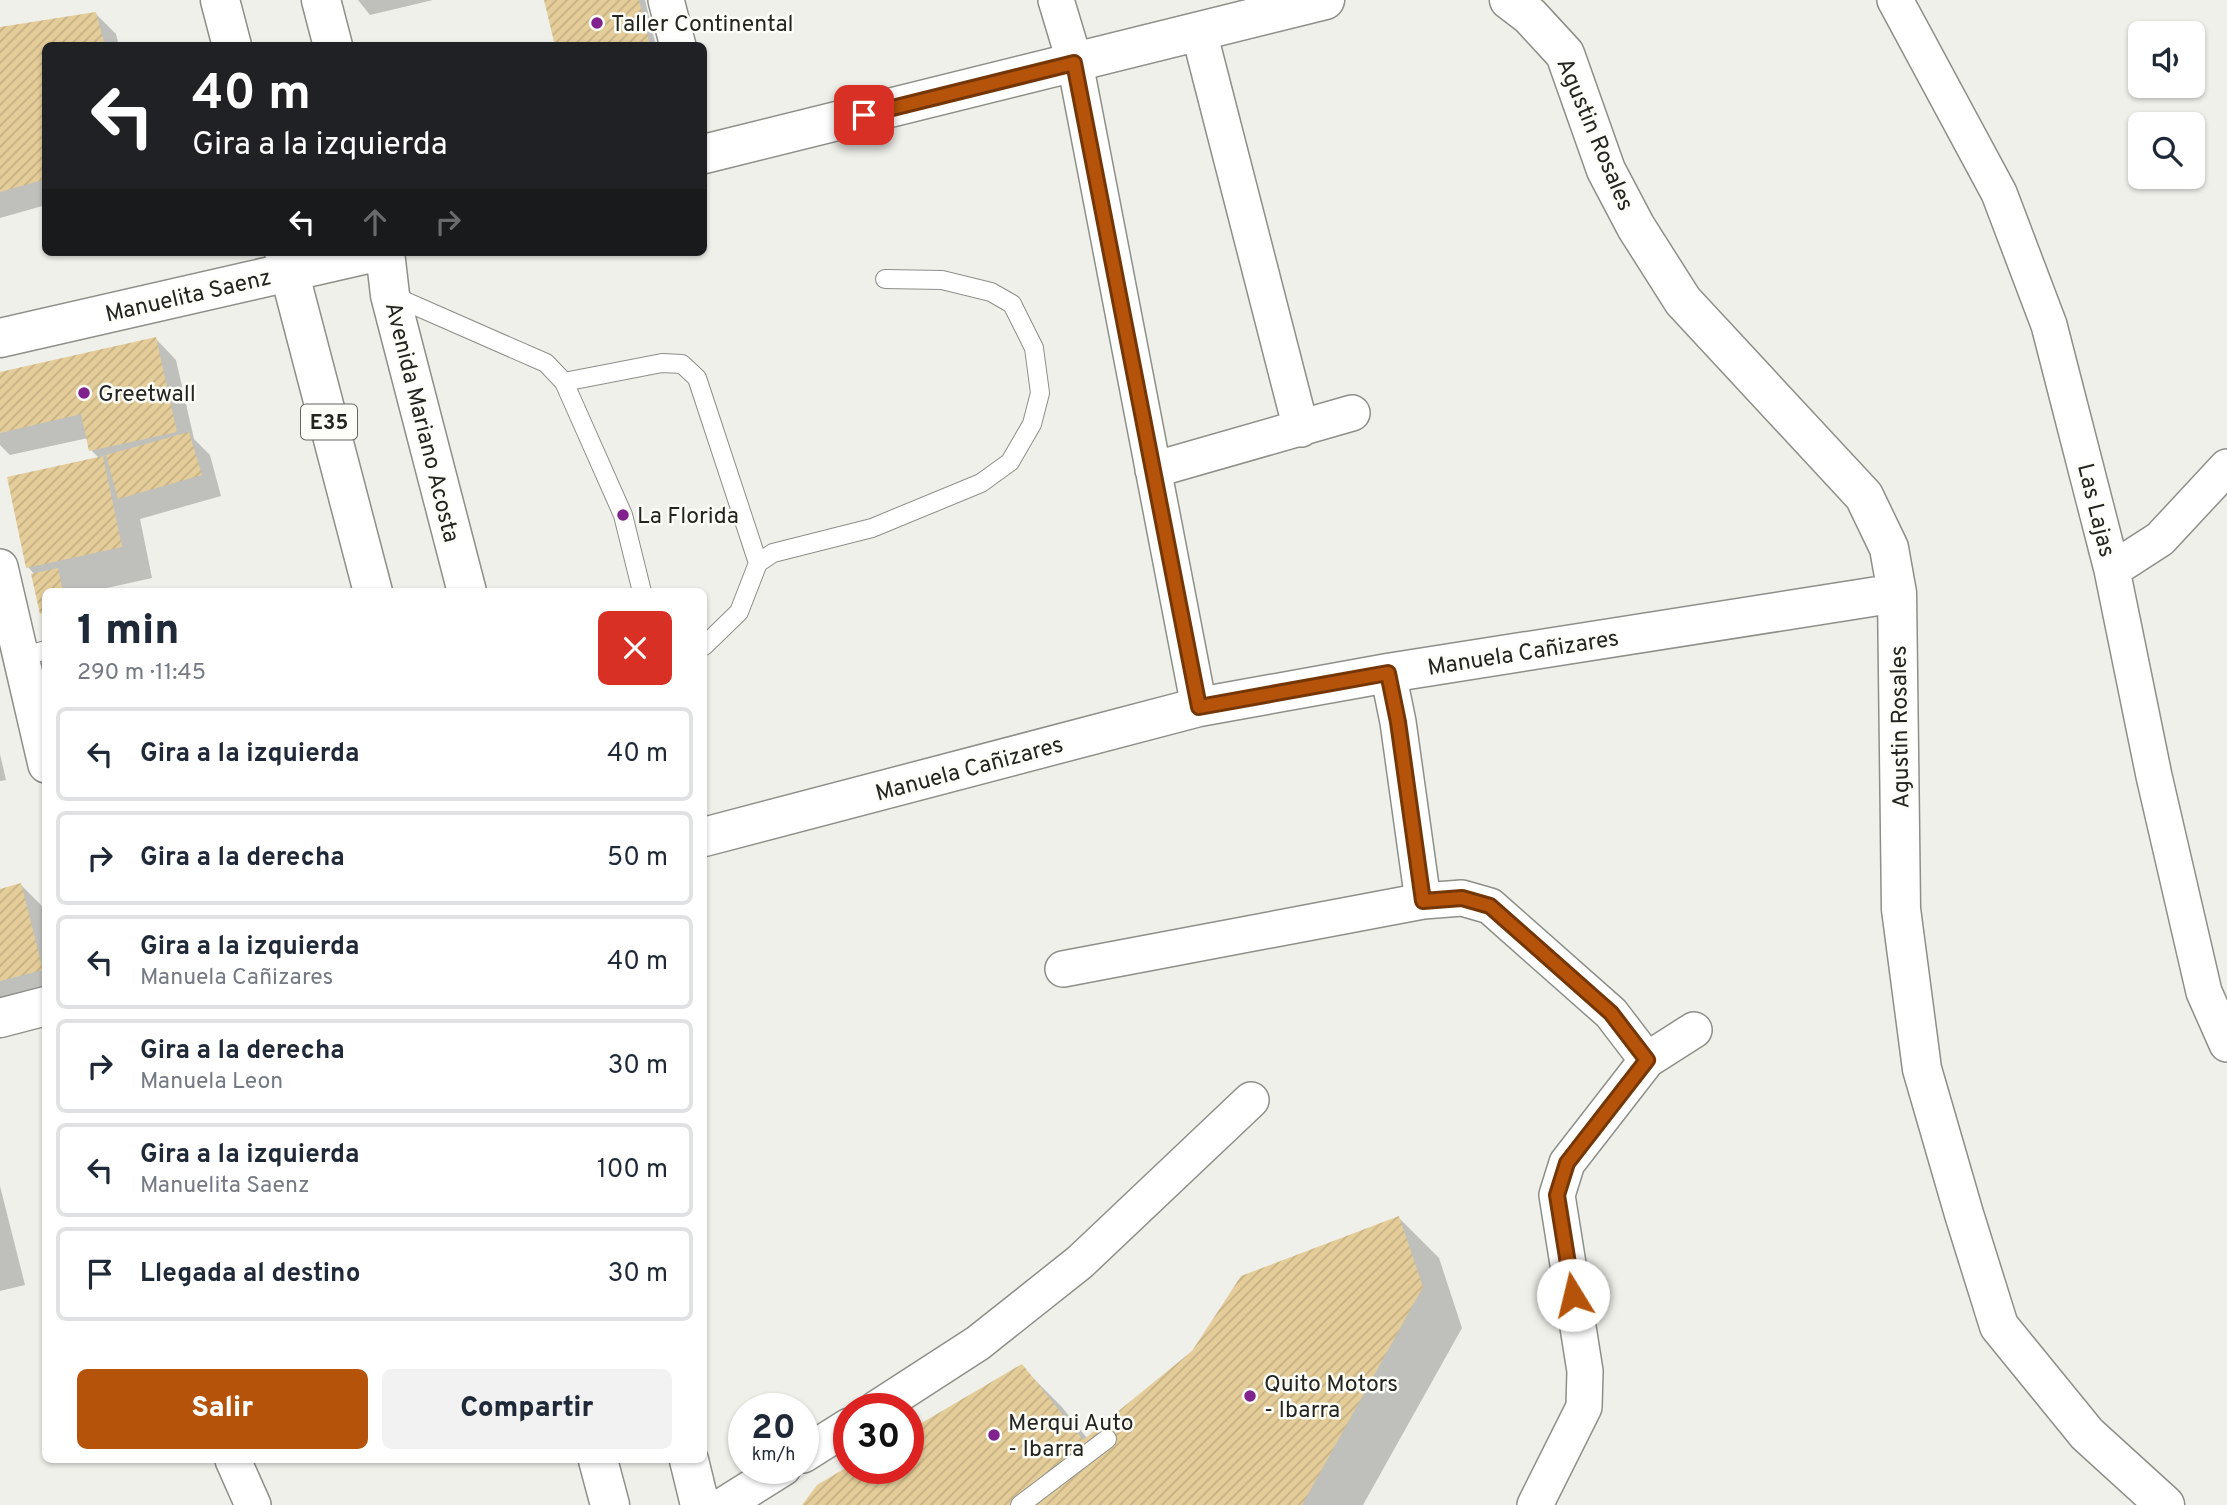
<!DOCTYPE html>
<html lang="es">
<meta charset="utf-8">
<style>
:root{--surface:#fff;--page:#f2f2f3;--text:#1f2937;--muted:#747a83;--line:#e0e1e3;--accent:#b45309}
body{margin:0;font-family:Overpass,sans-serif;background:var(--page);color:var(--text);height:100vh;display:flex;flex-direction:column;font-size:26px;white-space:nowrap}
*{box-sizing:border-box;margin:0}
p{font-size:23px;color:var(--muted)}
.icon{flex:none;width:38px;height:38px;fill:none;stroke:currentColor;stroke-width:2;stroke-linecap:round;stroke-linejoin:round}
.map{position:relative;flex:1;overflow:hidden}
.panel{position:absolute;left:42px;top:588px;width:665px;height:875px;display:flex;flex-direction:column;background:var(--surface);border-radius:10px;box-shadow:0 2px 5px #0004}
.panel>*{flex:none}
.guide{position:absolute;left:42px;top:42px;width:665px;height:214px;border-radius:10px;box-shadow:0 2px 5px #0004;background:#202124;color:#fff;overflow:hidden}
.controls{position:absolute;left:2128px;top:21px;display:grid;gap:14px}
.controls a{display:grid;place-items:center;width:77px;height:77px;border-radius:10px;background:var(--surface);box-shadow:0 2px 5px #0004;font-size:35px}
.speed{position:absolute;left:728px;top:1393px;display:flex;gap:14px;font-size:35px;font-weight:700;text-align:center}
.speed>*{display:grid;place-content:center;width:91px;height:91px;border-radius:50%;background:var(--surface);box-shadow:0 2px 5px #0004;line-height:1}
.speed small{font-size:18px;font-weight:400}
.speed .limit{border:10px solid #d22;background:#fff;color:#111}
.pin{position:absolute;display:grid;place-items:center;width:60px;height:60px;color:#fff;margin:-30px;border-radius:14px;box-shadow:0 4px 10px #0006}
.me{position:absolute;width:77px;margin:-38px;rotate:351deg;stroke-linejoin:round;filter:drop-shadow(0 0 5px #0008)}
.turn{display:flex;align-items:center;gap:24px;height:147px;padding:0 35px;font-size:32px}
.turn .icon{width:91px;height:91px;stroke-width:2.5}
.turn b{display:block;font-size:49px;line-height:60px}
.lanes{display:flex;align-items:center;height:66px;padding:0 35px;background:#0003;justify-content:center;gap:35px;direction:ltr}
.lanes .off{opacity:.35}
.round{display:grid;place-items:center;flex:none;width:74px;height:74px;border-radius:10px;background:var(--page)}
.summary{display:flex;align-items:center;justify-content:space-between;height:119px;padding:0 35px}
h1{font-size:42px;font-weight:800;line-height:52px}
.action{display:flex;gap:14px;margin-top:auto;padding:14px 35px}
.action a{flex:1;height:80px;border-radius:10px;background:var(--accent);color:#fff;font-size:28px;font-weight:800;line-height:80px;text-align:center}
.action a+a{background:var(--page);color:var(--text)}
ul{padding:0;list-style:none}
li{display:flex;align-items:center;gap:21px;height:94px;margin:0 14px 10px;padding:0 21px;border:4px solid var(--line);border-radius:10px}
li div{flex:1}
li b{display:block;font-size:26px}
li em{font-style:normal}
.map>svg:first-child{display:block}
.shadow{fill:#0003}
.building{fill:url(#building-hatch)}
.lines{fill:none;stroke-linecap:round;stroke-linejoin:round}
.service-casing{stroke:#8d8f89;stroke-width:20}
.minor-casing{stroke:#8d8f89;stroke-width:38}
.tertiary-casing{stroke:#8d8f89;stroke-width:41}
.trunk-casing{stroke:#8d8f89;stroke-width:41}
.service{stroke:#fff;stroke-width:18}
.minor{stroke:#fff;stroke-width:35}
.tertiary{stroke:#fff;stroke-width:38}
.trunk{stroke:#fff;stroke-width:38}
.route-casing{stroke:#753606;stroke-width:18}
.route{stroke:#b45309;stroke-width:12}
.poi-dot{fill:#81238e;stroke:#fcfef7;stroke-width:2.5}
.labels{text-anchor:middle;stroke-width:5;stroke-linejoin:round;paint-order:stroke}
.shield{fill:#fcfef7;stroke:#656562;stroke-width:2}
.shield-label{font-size:21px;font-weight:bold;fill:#242422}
.poi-label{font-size:23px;fill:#242422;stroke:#fcfef7;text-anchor:start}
.street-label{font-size:23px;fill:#242422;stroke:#fcfef7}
</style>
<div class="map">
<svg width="2227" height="1505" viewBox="0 0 2227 1505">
<defs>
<pattern id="building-hatch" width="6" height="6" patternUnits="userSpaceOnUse" patternTransform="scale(1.75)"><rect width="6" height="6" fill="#e5cd9a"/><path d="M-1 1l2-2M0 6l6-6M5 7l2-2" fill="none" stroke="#c4b084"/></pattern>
</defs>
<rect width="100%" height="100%" fill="#eff0ea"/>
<path class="shadow" d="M358,0H433L370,15Z
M546,0H645L656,46H557Z
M95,13L116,34L119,46H46V205L0,218V28Z
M156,339L176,360L194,439L210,455L221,496L140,519L152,578L89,592H46V617L42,613L35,575L28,567L100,459L91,450L88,438L10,455L0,445V374Z
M0,754L6,780L0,781Z
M21,885L42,906L46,921V995L0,1007V890Z
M0,1186L25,1285L0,1291Z
M1399,1218L1439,1258L1462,1328L1363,1505H804L908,1468L1021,1366L1061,1406L1087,1438Z"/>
<path class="building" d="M544,0H639L650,46H555Z
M96,12L105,46H46V179L0,192V27Z
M156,337L177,432L89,451L81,414L0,433V372Z
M189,432L202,475L118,499L106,455Z
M103,456L122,547L26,568L7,477Z
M58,568L63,592H46V613L40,614L31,574Z
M21,883L43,970L0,981V889Z
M1399,1216L1423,1287L1302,1505H802L817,1485L849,1466L908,1468V1431L1022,1364L1083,1440L1192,1351L1241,1276Z"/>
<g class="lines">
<g class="service-casing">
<path id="service" d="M391,295L546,363L564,382L623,515L642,592
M564,382L662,363L682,364L697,378L758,563
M704,646L739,612L758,563L773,553L872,528L981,483L1010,462L1032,424L1040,393L1034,348L1012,304L991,292L942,280L885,279
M21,657L46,650
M1020,1505L1107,1439"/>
</g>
<g class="minor-casing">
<path id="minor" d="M666,0L678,46
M1056,0L1075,63L1199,707
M1895,0L1999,193L2049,325L2112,570L2154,776L2204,992L2227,1044
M1199,32L1301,429
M1153,470L1352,413
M0,567L46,765
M2112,570L2160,539L2227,467
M1388,673L1398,722L1423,901
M1063,969L1423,901L1462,898L1490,906L1611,1013L1647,1060
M876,1409L978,1343L1080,1262L1251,1100
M803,1455L849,1426
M233,1460L253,1505
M724,1505L783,1468
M1535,1505L1584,1407L1585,1371L1557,1195L1567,1163L1647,1060L1694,1030"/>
</g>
<g class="tertiary-casing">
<path id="tertiary" d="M1509,0L1530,16L1565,54L1606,170L1636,227L1683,301L1864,496L1889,548L1897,593L1901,909L1922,1069L1964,1214L1999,1326L2087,1434L2165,1505
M704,154L1325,0
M0,338L376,252
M704,837L1199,707L1388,673L1897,593
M0,1018L46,1006"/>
</g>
<g class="trunk-casing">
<path id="trunk" d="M220,0L232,46
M321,0L333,46
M284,252L373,592
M385,252L390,295L467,592
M598,1460L610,1505
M689,1460L700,1505"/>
</g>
<use href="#service" class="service"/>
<use href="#minor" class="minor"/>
<use href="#tertiary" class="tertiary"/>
<use href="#trunk" class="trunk"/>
</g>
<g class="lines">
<g class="route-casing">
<path id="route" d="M864,115L1074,63L1199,707L1388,673L1398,722L1423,901L1462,898L1490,906L1611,1013L1647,1060L1567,1163L1557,1195L1573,1295"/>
</g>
<use href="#route" class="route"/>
</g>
<g class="poi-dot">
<circle cx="597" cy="23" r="7"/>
<circle cx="84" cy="393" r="7"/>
<circle cx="623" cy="515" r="7"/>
<circle cx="1250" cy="1396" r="7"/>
<circle cx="994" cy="1435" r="7"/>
</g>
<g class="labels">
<rect class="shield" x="301" y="404.5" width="56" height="35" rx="5"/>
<g class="shield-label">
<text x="329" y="429">E35</text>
</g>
<g class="poi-label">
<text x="611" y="31">Taller Continental</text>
<text x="98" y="401">Greetwall</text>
<text x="637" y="523">La Florida</text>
<text x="1264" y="1391">Quito Motors<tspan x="1264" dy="26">- Ibarra</tspan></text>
<text x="1008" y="1430">Merqui Auto<tspan x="1008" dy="26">- Ibarra</tspan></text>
</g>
<g class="street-label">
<text transform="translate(1596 134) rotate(67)" y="8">Agustin Rosales</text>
<text transform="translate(188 295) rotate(-13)" y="8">Manuelita Saenz</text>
<text transform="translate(423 422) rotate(76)" y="8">Avenida Mariano Acosta</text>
<text transform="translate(2097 510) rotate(76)" y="8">Las Lajas</text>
<text transform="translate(1523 652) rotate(-9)" y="8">Manuela Cañizares</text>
<text transform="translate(1899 727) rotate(-91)" y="8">Agustin Rosales</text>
<text transform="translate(969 768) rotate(-15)" y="8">Manuela Cañizares</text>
</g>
</g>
</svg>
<div class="controls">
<a><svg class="icon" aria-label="sound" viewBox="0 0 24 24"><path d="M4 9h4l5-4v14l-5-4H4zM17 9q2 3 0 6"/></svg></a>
<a><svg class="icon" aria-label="search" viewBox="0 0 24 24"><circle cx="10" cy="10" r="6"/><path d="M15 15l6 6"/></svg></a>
</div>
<div class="speed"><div>20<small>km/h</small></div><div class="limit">30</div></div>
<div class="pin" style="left:864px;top:115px;background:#d93025"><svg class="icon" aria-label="arrive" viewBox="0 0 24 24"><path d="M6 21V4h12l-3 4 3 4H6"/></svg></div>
<svg class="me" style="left:1573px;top:1295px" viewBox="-20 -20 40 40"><circle r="19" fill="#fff"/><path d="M0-13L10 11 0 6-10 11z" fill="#b45309"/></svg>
<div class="guide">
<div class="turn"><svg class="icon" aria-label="left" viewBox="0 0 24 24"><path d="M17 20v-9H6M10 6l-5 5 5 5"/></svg><div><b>40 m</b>Gira a la izquierda</div></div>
<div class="lanes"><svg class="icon" aria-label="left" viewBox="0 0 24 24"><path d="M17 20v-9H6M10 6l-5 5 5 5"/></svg><svg class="icon off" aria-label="ahead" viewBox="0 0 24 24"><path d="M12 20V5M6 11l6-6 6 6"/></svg><svg class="icon off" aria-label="right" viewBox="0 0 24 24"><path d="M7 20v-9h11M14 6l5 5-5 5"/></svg></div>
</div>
<section class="panel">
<div class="summary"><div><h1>1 min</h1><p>290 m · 11:45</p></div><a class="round" style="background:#d93025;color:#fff"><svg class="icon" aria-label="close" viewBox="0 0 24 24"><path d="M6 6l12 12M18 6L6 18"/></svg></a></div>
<ul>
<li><svg class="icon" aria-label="left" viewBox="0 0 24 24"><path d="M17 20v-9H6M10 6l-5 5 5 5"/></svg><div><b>Gira a la izquierda</b></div><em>40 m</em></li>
<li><svg class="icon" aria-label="right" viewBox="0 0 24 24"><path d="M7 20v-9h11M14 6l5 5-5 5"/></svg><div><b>Gira a la derecha</b></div><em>50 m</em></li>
<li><svg class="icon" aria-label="left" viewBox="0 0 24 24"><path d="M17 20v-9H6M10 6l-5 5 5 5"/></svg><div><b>Gira a la izquierda</b><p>Manuela Cañizares</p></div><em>40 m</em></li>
<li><svg class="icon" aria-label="right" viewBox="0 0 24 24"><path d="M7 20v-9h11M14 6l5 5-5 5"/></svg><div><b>Gira a la derecha</b><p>Manuela Leon</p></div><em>30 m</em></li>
<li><svg class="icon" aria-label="left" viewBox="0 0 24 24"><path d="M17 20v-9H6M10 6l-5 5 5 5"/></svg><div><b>Gira a la izquierda</b><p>Manuelita Saenz</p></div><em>100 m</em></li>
<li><svg class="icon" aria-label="arrive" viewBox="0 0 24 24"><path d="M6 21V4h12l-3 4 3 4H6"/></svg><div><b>Llegada al destino</b></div><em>30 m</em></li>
</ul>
<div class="action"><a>Salir</a><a>Compartir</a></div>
</section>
</div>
